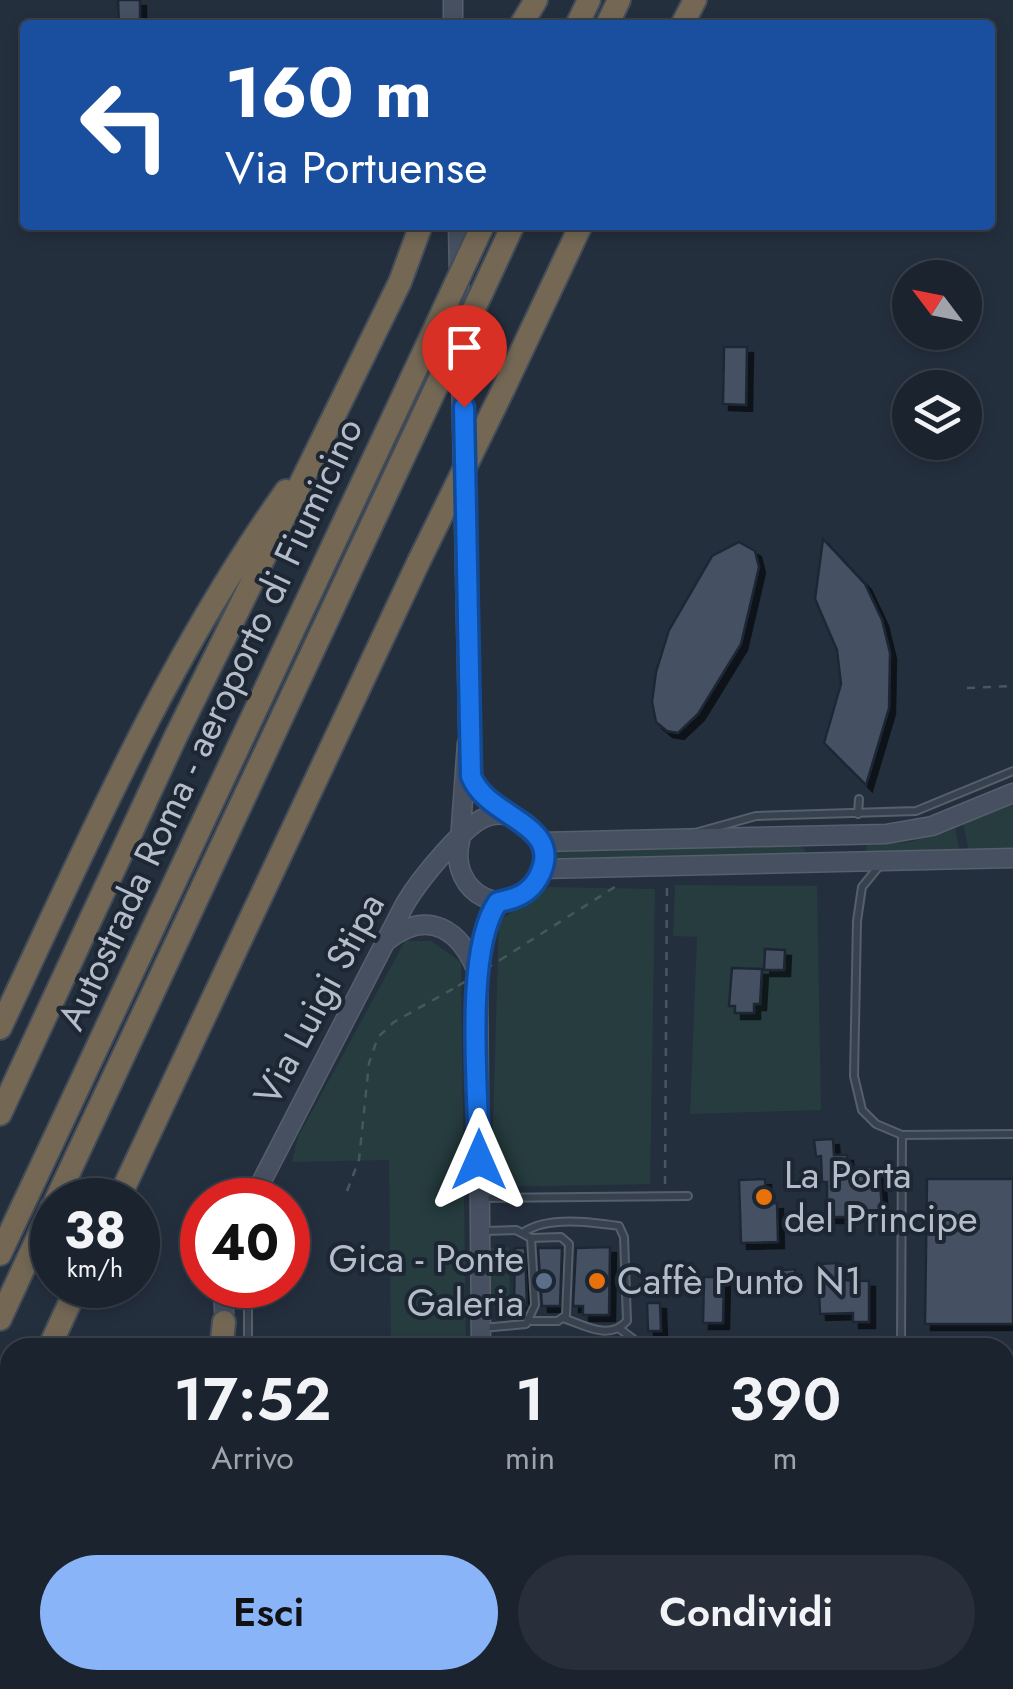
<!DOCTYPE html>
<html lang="it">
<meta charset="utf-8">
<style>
:root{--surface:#1b232e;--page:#282f3a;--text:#f1f3f6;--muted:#a0a4aa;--line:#39404a;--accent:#8ab4f8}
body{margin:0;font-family:Jost,sans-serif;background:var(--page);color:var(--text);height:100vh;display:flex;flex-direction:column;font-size:38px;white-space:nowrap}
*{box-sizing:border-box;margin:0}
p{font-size:32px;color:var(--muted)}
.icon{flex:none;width:55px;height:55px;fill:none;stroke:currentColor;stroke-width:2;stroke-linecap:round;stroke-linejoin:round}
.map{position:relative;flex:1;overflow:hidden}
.sheet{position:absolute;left:0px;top:1338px;width:1015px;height:352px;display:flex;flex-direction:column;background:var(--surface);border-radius:30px 30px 0 0;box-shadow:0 5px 15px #0003,0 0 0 2px var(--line)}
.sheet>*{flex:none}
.guide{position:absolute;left:20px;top:20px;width:975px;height:210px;border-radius:10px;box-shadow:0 5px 15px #0003,0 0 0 2px var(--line);background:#1a4fa0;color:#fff;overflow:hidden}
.needle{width:65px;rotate:302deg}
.buttons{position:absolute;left:892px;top:260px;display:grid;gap:20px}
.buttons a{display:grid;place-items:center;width:90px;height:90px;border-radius:50%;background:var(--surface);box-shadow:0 5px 15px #0003,0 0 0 2px var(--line);font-size:50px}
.speed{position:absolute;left:30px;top:1178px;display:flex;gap:20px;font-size:50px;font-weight:700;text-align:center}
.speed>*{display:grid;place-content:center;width:130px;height:130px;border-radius:50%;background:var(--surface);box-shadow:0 5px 15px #0003,0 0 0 2px var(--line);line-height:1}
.speed small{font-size:25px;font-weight:400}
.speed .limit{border:15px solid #d22;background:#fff;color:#111}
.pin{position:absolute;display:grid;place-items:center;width:85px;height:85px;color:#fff;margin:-102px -42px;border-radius:50% 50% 50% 0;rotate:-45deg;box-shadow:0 0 10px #0007}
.pin .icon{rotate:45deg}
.me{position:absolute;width:110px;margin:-55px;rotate:0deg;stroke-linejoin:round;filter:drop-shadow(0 0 8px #0008)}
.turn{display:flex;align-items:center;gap:35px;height:210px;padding:0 40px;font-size:45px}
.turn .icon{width:130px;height:130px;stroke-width:2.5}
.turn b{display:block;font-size:70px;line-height:85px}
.eta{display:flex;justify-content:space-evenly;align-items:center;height:170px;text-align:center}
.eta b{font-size:60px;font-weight:600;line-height:70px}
.cta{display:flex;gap:20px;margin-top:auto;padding:20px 40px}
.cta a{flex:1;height:115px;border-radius:60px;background:var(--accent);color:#111;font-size:40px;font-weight:600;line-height:115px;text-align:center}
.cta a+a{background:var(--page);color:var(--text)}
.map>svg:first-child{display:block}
.green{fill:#263c3f}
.building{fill:#455162;stroke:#1f2835;stroke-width:2.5;filter:url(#shadow)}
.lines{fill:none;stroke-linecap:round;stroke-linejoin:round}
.lane-casing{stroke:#565f6c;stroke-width:10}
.secondary-casing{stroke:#565f6c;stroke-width:21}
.highway-casing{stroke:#434c59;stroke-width:26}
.path{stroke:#44595c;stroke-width:2.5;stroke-dasharray:8 8;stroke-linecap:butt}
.lane{stroke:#38414e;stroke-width:6}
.secondary{stroke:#465061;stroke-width:18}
.highway{stroke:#746855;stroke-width:22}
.highway-bridge-casing{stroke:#434c59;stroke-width:26;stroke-linecap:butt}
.path-bridge{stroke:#44595c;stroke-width:2.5;stroke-dasharray:8 8;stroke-linecap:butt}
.highway-bridge{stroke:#746855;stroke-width:22}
.route-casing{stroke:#114b97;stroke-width:25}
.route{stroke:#1a73e8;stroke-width:18}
.food-dot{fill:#e8710a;stroke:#1d2633;stroke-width:4}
.service-dot{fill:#5c6f8a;stroke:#1d2633;stroke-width:4}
.labels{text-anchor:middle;stroke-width:8;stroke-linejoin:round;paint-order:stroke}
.street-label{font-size:38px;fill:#b4bcc9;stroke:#1d2633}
.poi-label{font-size:38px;fill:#b4bcc9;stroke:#1d2633;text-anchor:start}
</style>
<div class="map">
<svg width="1013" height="1689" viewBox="0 0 1013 1689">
<defs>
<filter id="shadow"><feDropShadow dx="6" dy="6" stdDeviation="0" flood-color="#0009"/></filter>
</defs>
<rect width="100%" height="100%" fill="#242f3e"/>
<path class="green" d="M1013,803V850L969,852L963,823Z
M955,827L960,852H865L867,845L910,842Z
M800,846L806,850L801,855L546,861V850Z
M675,885L817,886L821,1110L690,1114L697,937L673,936Z
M548,887L655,889L650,1184L491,1187L499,921Z
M405,941H431L461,962L466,1347H391L389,1160L292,1162L298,1137Z
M509,1247L510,1307H488L487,1248Z
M395,1680H473V1689H395Z"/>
<path class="building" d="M118,0H140V25H119Z
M724,347H747L746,405L723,404Z
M823,539L865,584L882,620L890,653L889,708L866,785L824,743L841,684L837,650L815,599Z
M739,542L755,551L759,567L741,644L698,714L678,733L667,731L656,722L652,702L656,672L669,630L712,556Z
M765,949L785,950L784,970H764Z
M732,968L762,969L760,1004H754V1013H735V1006H729Z
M833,1139L834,1155H847L848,1168L879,1167L882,1210L849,1211V1217H827V1182H822L821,1156L816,1157L814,1140Z
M765,1179L766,1204L777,1203L778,1242L741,1243L739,1180Z
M927,1179H1013V1324H925Z
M610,1247L609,1315H583V1306H573L576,1248Z
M515,1248H525L527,1306H514Z
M538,1248H562L560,1306H542Z
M838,1263L839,1280L869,1281V1322H853V1313L820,1314L818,1264Z
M795,1269L796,1284L775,1286L774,1271Z
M704,1277H724L723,1323H703Z
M647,1303H660L661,1331H648Z"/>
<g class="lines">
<g class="lane-casing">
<path id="lane" d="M858,814L859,799
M695,833L756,816L916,811L1013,771
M880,865L862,887L857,921L854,1076L862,1110L876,1124L902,1135L1013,1134
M481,1198L688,1196
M524,1232C548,1216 590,1222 619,1226L624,1237L627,1321C609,1341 584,1325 563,1318
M531,1238L561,1237L569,1244L566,1315L558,1321H531
M482,1328L526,1324L535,1305L531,1238L516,1230L485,1231
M620,1329L645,1348
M248,1348V1285
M901,1348L902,1135
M1005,1368H1013
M1005,1585H1013
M375,1680V1689
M179,1689V1680
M821,1689V1680"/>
</g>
<g class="secondary-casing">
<path id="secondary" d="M453,0V25
M458,225L469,765L479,793L502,814
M541,842L886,834L932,826L1013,793
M542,869L1013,858
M388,940C429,908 461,930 478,974
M252,1200L405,904C418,882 465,822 489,816C525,806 556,846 538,878C511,926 447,894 460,841L467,743
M223,1285L225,1334
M481,1348L478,975L486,925L498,901
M485,1680V1689"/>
</g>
<g class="highway-casing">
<path id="highway" d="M521,25L536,0
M577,25L589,0
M607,25L619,0
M682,25L695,0
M482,292L513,225
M503,390L581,225
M0,1028C88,842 167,659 286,491
M0,1114L176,736L400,282L421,225
M56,1200L439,381
M118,1200L419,561
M0,1254L437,324
M0,1319L52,1207
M49,1348L78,1285
M221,1348L224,1322
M0,1450L10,1429
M0,1525L10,1558
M0,1674L10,1612"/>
</g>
<path class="path" d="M967,688L1013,686
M500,960L621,883
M665,1184L667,882
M347,1191L359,1160L369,1063L378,1037L394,1022L458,986"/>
<use href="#lane" class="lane"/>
<use href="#secondary" class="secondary"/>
<use href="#highway" class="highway"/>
<g class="highway-bridge-casing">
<path id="highway-bridge" d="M437,324L483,225
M439,381L482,292
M419,561L503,390"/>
</g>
<path class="path-bridge" d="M458,986L500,960"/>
<use href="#highway-bridge" class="highway-bridge"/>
</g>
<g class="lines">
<g class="route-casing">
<path id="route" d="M464,407L471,776C487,819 568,824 538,878C529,894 515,899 498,902C463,951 479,1097 479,1160"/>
</g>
<use href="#route" class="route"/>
</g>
<g class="food-dot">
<circle cx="764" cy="1197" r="10"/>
<circle cx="597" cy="1281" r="10"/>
</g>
<circle class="service-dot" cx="544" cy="1281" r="10"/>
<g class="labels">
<g class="street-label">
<text transform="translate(210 724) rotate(-65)" y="13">Autostrada Roma - aeroporto di Fiumicino</text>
<text transform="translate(319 999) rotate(-62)" y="13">Via Luigi Stipa</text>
</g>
<g class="poi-label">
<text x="784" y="1188">La Porta<tspan x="784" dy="44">del Principe</tspan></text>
<text x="524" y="1272" text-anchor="end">Gica - Ponte<tspan x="524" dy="44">Galeria</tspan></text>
<text x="617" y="1294">Caffè Punto N1</text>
</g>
</g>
</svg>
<div class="buttons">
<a><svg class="needle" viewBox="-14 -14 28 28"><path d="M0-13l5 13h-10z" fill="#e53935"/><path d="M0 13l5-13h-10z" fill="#a0a4aa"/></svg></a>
<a><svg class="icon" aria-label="layers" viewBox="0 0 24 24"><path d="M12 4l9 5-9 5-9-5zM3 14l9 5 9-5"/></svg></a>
</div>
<div class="speed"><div>38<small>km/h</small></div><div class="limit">40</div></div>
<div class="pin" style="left:464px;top:407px;background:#d93025"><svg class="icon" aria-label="arrive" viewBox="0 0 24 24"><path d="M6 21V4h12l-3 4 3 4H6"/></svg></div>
<svg class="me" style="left:479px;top:1160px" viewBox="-20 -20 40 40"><path d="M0-17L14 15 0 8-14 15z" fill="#1a73e8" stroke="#fff" stroke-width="4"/></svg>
<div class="guide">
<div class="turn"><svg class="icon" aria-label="left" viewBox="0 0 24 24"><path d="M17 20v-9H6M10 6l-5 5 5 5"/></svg><div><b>160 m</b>Via Portuense</div></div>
</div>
<section class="sheet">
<div class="eta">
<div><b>17:52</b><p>Arrivo</p></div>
<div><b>1</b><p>min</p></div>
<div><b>390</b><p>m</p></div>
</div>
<div class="cta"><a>Esci</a><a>Condividi</a></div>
</section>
</div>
